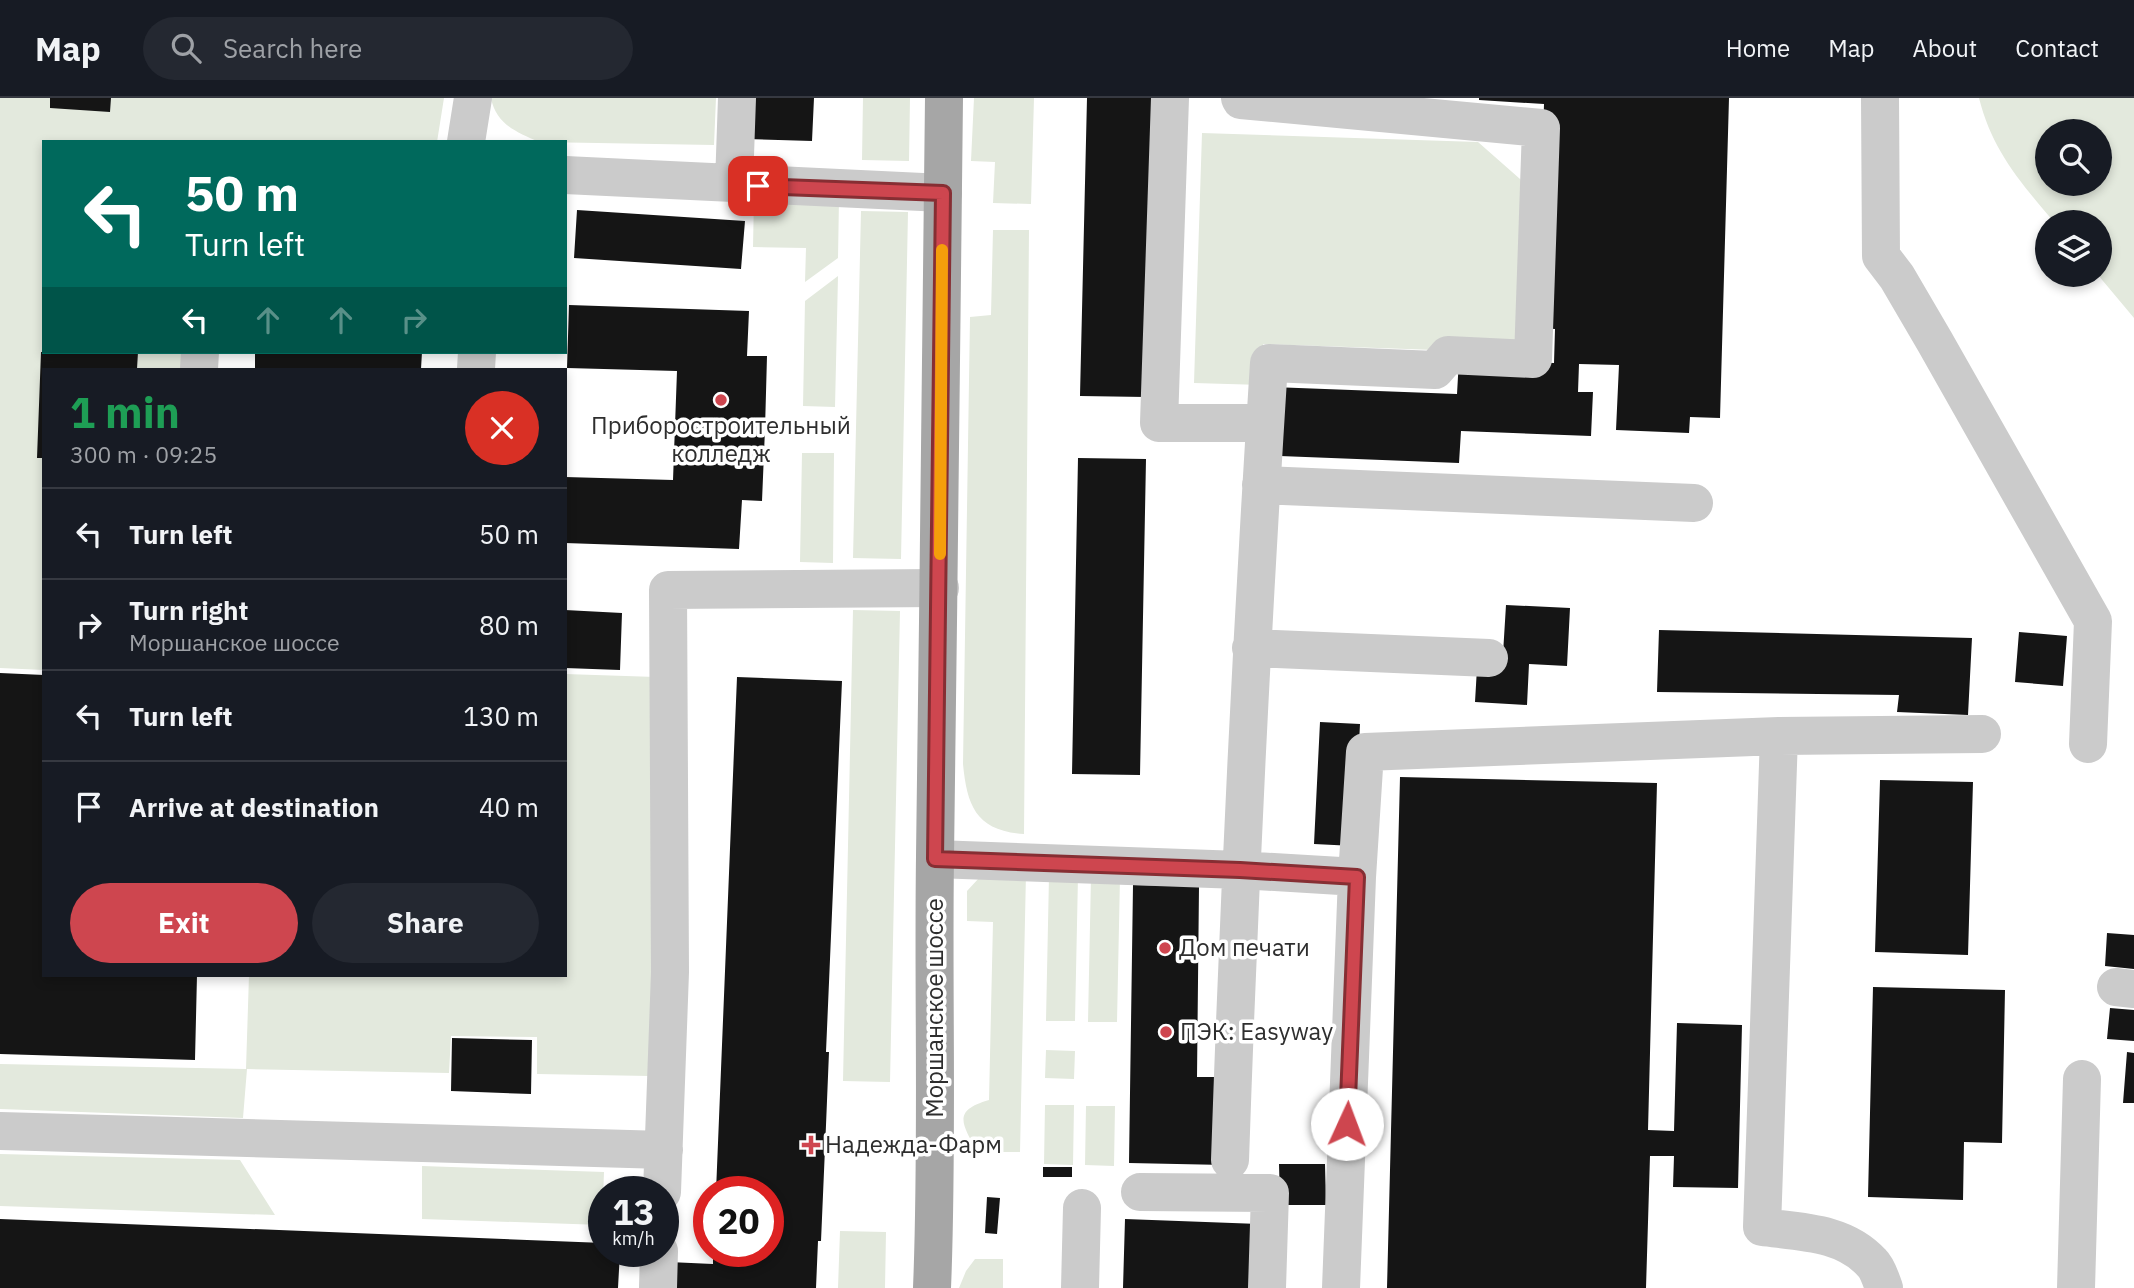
<!DOCTYPE html>
<meta charset="utf-8">
<style>
:root{--surface:#171b24;--page:#242831;--text:#f1f3f6;--muted:#9ea1a6;--line:#363941;--accent:#ce464f}
body{margin:0;font-family:"IBM Plex Sans",sans-serif;background:var(--page);color:var(--text);height:100vh;display:flex;flex-direction:column;font-size:26px;white-space:nowrap}
*{box-sizing:border-box;margin:0}
p{font-size:23px;color:var(--muted)}
.icon{flex:none;width:38px;height:38px;fill:none;stroke:currentColor;stroke-width:2;stroke-linecap:round;stroke-linejoin:round}
.map{position:relative;flex:1;overflow:hidden}
.sheet{position:absolute;left:42px;top:270px;width:525px;height:609px;display:flex;flex-direction:column;background:var(--surface);border-radius:0px;box-shadow:0 4px 10px #0003}
.sheet>*{flex:none}
.banner{position:absolute;left:42px;top:42px;width:525px;height:214px;border-radius:0px;box-shadow:0 4px 10px #0003;background:#00695c;color:#fff;overflow:hidden}
.fabs{position:absolute;left:2035px;top:21px;display:grid;gap:14px}
.fabs a{display:grid;place-items:center;width:77px;height:77px;border-radius:50%;background:var(--surface);box-shadow:0 4px 10px #0003;font-size:35px}
.speed{position:absolute;left:588px;top:1078px;display:flex;gap:14px;font-size:35px;font-weight:700;text-align:center}
.speed>*{display:grid;place-content:center;width:91px;height:91px;border-radius:50%;background:var(--surface);box-shadow:0 4px 10px #0003;line-height:1}
.speed small{font-size:18px;font-weight:400}
.speed .limit{border:10px solid #d22;background:#fff;color:#111}
.pin{position:absolute;display:grid;place-items:center;width:60px;height:60px;color:#fff;margin:-30px;border-radius:14px;box-shadow:0 4px 10px #0006}
.me{position:absolute;width:77px;margin:-38px;rotate:2deg;stroke-linejoin:round;filter:drop-shadow(0 0 5px #0008)}
.turn{display:flex;align-items:center;gap:24px;height:147px;padding:0 28px;font-size:32px}
.turn .icon{width:91px;height:91px;stroke-width:2.5}
.turn b{display:block;font-size:49px;line-height:60px}
.lanes{display:flex;align-items:center;height:66px;padding:0 28px;background:#0003;justify-content:center;gap:35px;direction:ltr}
.lanes .off{opacity:.35}
.round{display:grid;place-items:center;flex:none;width:74px;height:74px;border-radius:37px;background:var(--page)}
.headline{display:flex;align-items:center;justify-content:space-between;height:119px;padding:0 28px}
h1{font-size:42px;font-weight:700;line-height:52px;color:#1e9e55}
.action{display:flex;gap:14px;margin-top:auto;padding:14px 28px}
.action a{flex:1;height:80px;border-radius:42px;background:var(--accent);color:#fff;font-size:28px;font-weight:700;line-height:80px;text-align:center}
.action a+a{background:var(--page);color:var(--text)}
ul{padding:0;list-style:none}
li{display:flex;align-items:center;gap:21px;height:91px;padding:0 28px;border-top:2px solid var(--line)}
li div{flex:1}
li b{display:block;font-size:26px}
li em{font-style:normal}
header{display:flex;align-items:center;gap:42px;box-sizing:border-box;height:98px;padding:0 35px;background:var(--surface);border-bottom:2px solid var(--line)}
header strong{font-size:33px}
nav{display:flex;gap:38px;margin-inline-start:auto;font-size:24px}
.search{width:490px;height:63px;background:var(--page);display:flex;align-items:center;gap:18px;box-sizing:border-box;padding:0 24px;border-radius:38px;color:var(--muted);font-size:26px}
.map>svg:first-child{display:block}
.grass{fill:#e3e9dd;fill-rule:evenodd}
.building{fill:#151515}
.lines{fill:none;stroke-linecap:round;stroke-linejoin:round}
.minor{stroke:#cbcbcb;stroke-width:38}
.major{stroke:#a6a6a6;stroke-width:38}
.route-casing{stroke:#862e33;stroke-width:18}
.route{stroke:#ce464f;stroke-width:12}
.slow{stroke:#f59e0b;stroke-width:12}
.poi-dot{fill:#ce464f;stroke:#fff;stroke-width:2.5}
.labels{text-anchor:middle;stroke-width:7;stroke-linejoin:round;paint-order:stroke}
.poi-label{font-size:24px;fill:#2e2e2e;stroke:#fff;text-anchor:start}
.street-label{font-size:24px;fill:#2e2e2e;stroke:#fff}
</style>
<header>
<strong>Map</strong>
<div class="search"><svg class="icon" aria-label="search" viewBox="0 0 24 24"><circle cx="10" cy="10" r="6"/><path d="M15 15l6 6"/></svg>Search here</div>
<nav><a>Home</a><a>Map</a><a>About</a><a>Contact</a></nav>
</header>
<div class="map">
<svg width="2134" height="1190" viewBox="0 0 2134 1190">
<rect width="100%" height="100%" fill="#fff"/>
<path class="grass" d="M0,0H444L437,44H44V254H186L185,271H44V572L0,570Z
M491,0H716L714,47L539,44C516,34 496,26 491,0Z
M863,0H910L909,63L862,62Z
M974,0H1034L1031,106L993,105L995,64L971,63Z
M1979,0H2134V220L2098,177H2100V124H2054C2020,84 1992,52 1979,0ZM2048,33H2100V86H2048Z
M1202,35L1478,44L1528,88L1522,255L1263,246L1262,287L1194,285Z
M754,99L839,101L838,160L805,184L806,150L753,149Z
M861,113L908,114L901,461L853,460Z
M993,132H1029L1024,736C977,733 967,709 963,666L970,219L991,217Z
M838,178L835,309L803,308L805,203Z
M802,355H834L833,465L800,464Z
M853,512L900,513L890,984L843,983Z
M565,576L656,579L650,978L537,976V939L451,938L449,975L247,971L243,1020L0,1011V966L246,971L249,877H565Z
M1026,775L1020,1054H977C963,1026 951,1013 989,1002L993,824L967,823V793L979,780Z
M1049,778H1078L1075,923H1046Z
M1091,778L1120,779L1117,924H1088Z
M1046,952L1075,953L1074,981L1045,980Z
M1045,1007H1074L1073,1067L1044,1066Z
M1086,1008H1115L1114,1068L1085,1067Z
M0,1056L240,1062L275,1117L0,1108Z
M422,1068L604,1074L602,1127L422,1121Z
M840,1133L886,1134L885,1190H838Z
M975,1161H1003V1190H959L966,1173Z"/>
<path class="building" d="M50,0H111L110,14L50,10Z
M749,0H814L812,43L747,41Z
M1087,0H1154L1146,299L1080,298Z
M1479,0H1729L1720,320L1690,319L1689,335L1616,332L1619,267L1579,266L1578,294H1593L1591,338L1461,333L1459,365L1280,358L1272,289L1457,296L1459,261L1554,265L1555,231L1537,230L1544,6L1479,2Z
M577,112L745,123L741,171L574,160Z
M569,207L749,213L747,258H767L765,331L762,403L742,402L739,451L565,445V379L673,382L677,273L567,270Z
M41,254H138L137,271H44V360H37Z
M255,254H422L421,271H255Z
M1078,360L1146,361L1140,677L1072,676Z
M1506,507L1570,510L1567,568L1529,566L1527,607L1475,604L1477,570L1502,572Z
M565,512L622,515L620,572L565,570Z
M1659,532L1972,540L1968,617L1897,614L1899,597L1657,594Z
M2019,534L2067,538L2063,588L2015,584Z
M0,575L44,577V877H197L195,962L0,956Z
M737,579L842,583L826,954H829L826,1027L821,1143H818L816,1190H668L669,1164L713,1166V1153H768V1094H716Z
M1320,624L1360,626L1354,748L1314,746Z
M1400,679L1657,685L1648,1032L1674,1033L1677,925L1742,927L1738,1090L1673,1089L1674,1058H1650L1646,1190H1387Z
M1880,682L1973,684L1968,857L1875,854Z
M1133,787L1199,788L1197,979H1227L1225,1067L1129,1065Z
M2107,835L2134,837V871L2105,868Z
M1873,889L2005,892L2002,1045L1964,1044L1963,1102L1868,1099Z
M2110,910L2134,912V943L2107,941Z
M452,940L532,942L531,996L451,993Z
M2127,954L2134,955V1005H2123Z
M1279,1066H1325L1326,1107H1280Z
M1043,1069H1072V1079H1043Z
M987,1099L1000,1100L997,1136L985,1135Z
M0,1121L604,1145V1153H620L618,1190H0Z
M1125,1121L1259,1126L1257,1190H1123Z"/>
<g class="lines">
<path class="minor" d="M1170,0L1159,325H1265
M1880,0L1881,158L1897,179L1935,244L2093,523L2088,646
M466,44L473,0
M565,77L943,95
M734,86L737,0
M199,271L200,254
M476,271L477,254
M1261,387L1694,405
M1251,550L1489,560
M1779,638L1982,636
M935,761L1240,772L1357,779L1341,1190
M1357,779L1365,654L1779,638L1762,1129C1801,1134 1844,1134 1872,1165C1878,1171 1881,1182 1884,1190
M2116,889L2134,891
M0,1033L664,1052
M1230,1062C1239,796 1252,531 1269,265L1435,272L1448,257L1533,261L1541,30L1241,2L1240,0
M662,1094L670,874L668,492L940,490
M1140,1094L1270,1095L1267,1190
M658,1190L659,1153
M1080,1190L1082,1110
M2076,1190L2082,981"/>
<path class="major" d="M932,1190C938,1047 933,903 935,759C938,506 942,253 944,0"/>
</g>
<g class="lines">
<g class="route-casing">
<path id="route" d="M758,88L943,95L935,761L1240,772L1357,779L1347,1026"/>
</g>
<use href="#route" class="route"/>
<path class="slow" d="M940,456L942,152"/>
</g>
<g class="poi-dot">
<circle cx="721" cy="302" r="7"/>
<circle cx="1165" cy="850" r="7"/>
<circle cx="1166" cy="934" r="7"/>
<path d="M807.5 1036.5h7v7h7v7h-7v7h-7v-7h-7v-7h7z"/>
</g>
<g class="labels">
<g class="poi-label">
<text x="721" y="336" text-anchor="middle">Приборостроительный<tspan x="721" dy="28">колледж</tspan></text>
<text x="1179" y="858">Дом печати</text>
<text x="1180" y="942">ПЭК: Easyway</text>
<text x="825" y="1055">Надежда-Фарм</text>
</g>
<g class="street-label">
<text transform="translate(935 910) rotate(-90)" y="8">Моршанское шоссе</text>
</g>
</g>
</svg>
<div class="fabs">
<a><svg class="icon" aria-label="search" viewBox="0 0 24 24"><circle cx="10" cy="10" r="6"/><path d="M15 15l6 6"/></svg></a>
<a><svg class="icon" aria-label="layers" viewBox="0 0 24 24"><path d="M12 4l9 5-9 5-9-5zM3 14l9 5 9-5"/></svg></a>
</div>
<div class="speed"><div>13<small>km/h</small></div><div class="limit">20</div></div>
<div class="pin" style="left:758px;top:88px;background:#d93025"><svg class="icon" aria-label="arrive" viewBox="0 0 24 24"><path d="M6 21V4h12l-3 4 3 4H6"/></svg></div>
<svg class="me" style="left:1347px;top:1026px" viewBox="-20 -20 40 40"><circle r="19" fill="#fff"/><path d="M0-13L10 11 0 6-10 11z" fill="#ce464f"/></svg>
<div class="banner">
<div class="turn"><svg class="icon" aria-label="left" viewBox="0 0 24 24"><path d="M17 20v-9H6M10 6l-5 5 5 5"/></svg><div><b>50 m</b>Turn left</div></div>
<div class="lanes"><svg class="icon" aria-label="left" viewBox="0 0 24 24"><path d="M17 20v-9H6M10 6l-5 5 5 5"/></svg><svg class="icon off" aria-label="ahead" viewBox="0 0 24 24"><path d="M12 20V5M6 11l6-6 6 6"/></svg><svg class="icon off" aria-label="ahead" viewBox="0 0 24 24"><path d="M12 20V5M6 11l6-6 6 6"/></svg><svg class="icon off" aria-label="right" viewBox="0 0 24 24"><path d="M7 20v-9h11M14 6l5 5-5 5"/></svg></div>
</div>
<section class="sheet">
<div class="headline"><div><h1>1 min</h1><p>300 m · 09:25</p></div><a class="round" style="background:#d93025;color:#fff"><svg class="icon" aria-label="close" viewBox="0 0 24 24"><path d="M6 6l12 12M18 6L6 18"/></svg></a></div>
<ul>
<li><svg class="icon" aria-label="left" viewBox="0 0 24 24"><path d="M17 20v-9H6M10 6l-5 5 5 5"/></svg><div><b>Turn left</b></div><em>50 m</em></li>
<li><svg class="icon" aria-label="right" viewBox="0 0 24 24"><path d="M7 20v-9h11M14 6l5 5-5 5"/></svg><div><b>Turn right</b><p>Моршанское шоссе</p></div><em>80 m</em></li>
<li><svg class="icon" aria-label="left" viewBox="0 0 24 24"><path d="M17 20v-9H6M10 6l-5 5 5 5"/></svg><div><b>Turn left</b></div><em>130 m</em></li>
<li><svg class="icon" aria-label="arrive" viewBox="0 0 24 24"><path d="M6 21V4h12l-3 4 3 4H6"/></svg><div><b>Arrive at destination</b></div><em>40 m</em></li>
</ul>
<div class="action"><a>Exit</a><a>Share</a></div>
</section>
</div>
